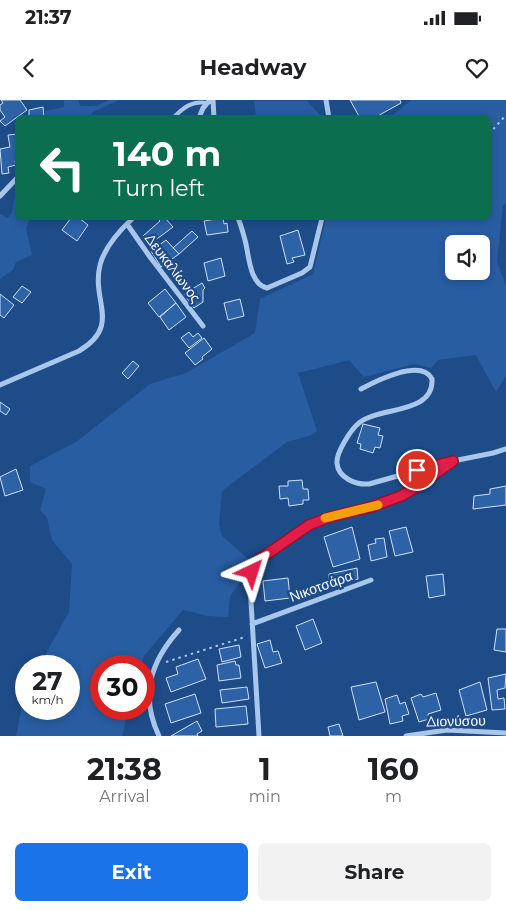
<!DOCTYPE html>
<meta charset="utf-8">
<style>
:root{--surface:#fff;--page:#f2f2f2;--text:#202124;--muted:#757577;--accent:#1a73e8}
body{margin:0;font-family:Montserrat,sans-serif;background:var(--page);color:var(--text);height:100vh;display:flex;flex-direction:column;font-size:19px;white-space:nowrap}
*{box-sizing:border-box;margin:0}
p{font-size:16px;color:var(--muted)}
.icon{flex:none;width:28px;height:28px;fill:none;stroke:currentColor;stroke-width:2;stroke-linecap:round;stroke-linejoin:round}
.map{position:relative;height:636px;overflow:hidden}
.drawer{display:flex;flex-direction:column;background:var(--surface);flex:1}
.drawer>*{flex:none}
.guide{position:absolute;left:15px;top:15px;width:476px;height:105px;border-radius:8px;box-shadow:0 2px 8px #0003;background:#0b6e4f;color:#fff;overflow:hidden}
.tools{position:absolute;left:445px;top:135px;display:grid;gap:10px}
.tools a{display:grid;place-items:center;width:45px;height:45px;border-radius:8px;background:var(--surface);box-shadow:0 2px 8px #0003;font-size:25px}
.speed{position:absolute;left:15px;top:555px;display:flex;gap:10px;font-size:25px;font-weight:700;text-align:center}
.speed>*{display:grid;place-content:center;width:65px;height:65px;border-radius:50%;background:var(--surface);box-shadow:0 2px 8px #0003;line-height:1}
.speed small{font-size:12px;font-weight:400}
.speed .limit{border:8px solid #d22;background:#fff;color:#111}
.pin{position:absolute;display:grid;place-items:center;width:42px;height:42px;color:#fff;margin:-21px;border:2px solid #fff;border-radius:50%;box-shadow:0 1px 5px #0007}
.me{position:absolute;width:55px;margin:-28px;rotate:41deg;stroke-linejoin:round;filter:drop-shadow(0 0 4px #0008)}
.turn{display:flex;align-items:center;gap:18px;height:105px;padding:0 15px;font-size:22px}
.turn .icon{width:65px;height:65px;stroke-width:2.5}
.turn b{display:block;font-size:35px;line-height:42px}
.eta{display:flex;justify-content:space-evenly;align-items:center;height:85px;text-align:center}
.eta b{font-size:30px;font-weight:700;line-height:35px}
.primary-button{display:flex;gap:10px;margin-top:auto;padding:10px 15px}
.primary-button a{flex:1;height:58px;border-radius:8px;background:var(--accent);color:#fff;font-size:20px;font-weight:700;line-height:58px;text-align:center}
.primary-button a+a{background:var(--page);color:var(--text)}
.status{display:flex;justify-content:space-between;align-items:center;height:35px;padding:0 25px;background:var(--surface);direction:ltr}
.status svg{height:14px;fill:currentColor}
header{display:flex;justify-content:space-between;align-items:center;height:65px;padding:0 15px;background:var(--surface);font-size:22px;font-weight:700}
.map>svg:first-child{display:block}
.green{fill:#285da2;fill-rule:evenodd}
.building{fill:#2e62a7;stroke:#cee1f8}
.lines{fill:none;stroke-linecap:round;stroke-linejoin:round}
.path{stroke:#a9c6eb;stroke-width:2;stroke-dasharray:2.5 4;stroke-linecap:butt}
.service{stroke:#a9c6eb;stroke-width:4}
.minor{stroke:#a9c6eb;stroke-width:5}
.route-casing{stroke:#92132f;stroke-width:12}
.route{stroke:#e11d48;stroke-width:9}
.slow{stroke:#f59e0b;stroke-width:9}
.labels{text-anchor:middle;stroke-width:5;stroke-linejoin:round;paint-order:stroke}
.street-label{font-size:14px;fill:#fff;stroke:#1e4c89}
</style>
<div class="status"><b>21:37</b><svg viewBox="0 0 49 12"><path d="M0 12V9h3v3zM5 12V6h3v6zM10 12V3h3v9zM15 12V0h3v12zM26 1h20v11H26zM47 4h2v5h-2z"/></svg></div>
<header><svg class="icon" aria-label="back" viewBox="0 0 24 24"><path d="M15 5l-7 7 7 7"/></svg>Headway<svg class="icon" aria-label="heart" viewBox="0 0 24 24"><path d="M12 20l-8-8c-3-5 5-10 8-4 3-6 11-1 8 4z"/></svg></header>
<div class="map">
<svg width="506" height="636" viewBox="0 0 506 636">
<rect width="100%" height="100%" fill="#1e4c89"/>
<path class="green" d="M64,0H78L80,6H97L109,0H119L93,12L89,17H46L45,11L64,7Z
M411,0H506V104L503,105L497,162L506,185V276L496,292L476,255L438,260L431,268L414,264L364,277L349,260L298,273L317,331L309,336L287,342L222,391L219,424L222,436L254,464L230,496L228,517L208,516L183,510L144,556L141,566H101V609H129L122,636H16L23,601L26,594V609H69V566H39L69,512L72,464L52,440L47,418L40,410L46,389L30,382V366L76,342L150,284L186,273L255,233L260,199L313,174L326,118H489V18L391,17ZM454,144H481V171H454Z
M254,1H307L322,17H256Z
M17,93L18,118H30L26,129L32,155L16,162L13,170L0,179V114L8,118C15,111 11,102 17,93Z"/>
<path class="building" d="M1,0H20L27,10L5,26L0,21L5,17L0,10V5L3,3Z
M350,0H400L401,3L374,18H360Z
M43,7L44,18H29V10Z
M18,34V61H15L16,65L8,67L9,73L2,74L0,49L10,47L8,35Z
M71,118H79L88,125L77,141L62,130Z
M157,118H165L173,127L150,144L143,136L160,121Z
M223,118L224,124L227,123L228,132L207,135L204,121Z
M298,130L305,155L292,158L294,162L287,164L280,136Z
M192,131L198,137L179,154L173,148Z
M166,140L179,154L161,167L151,151Z
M221,158L225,176L208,181L204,163Z
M202,183L205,188L203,190V202L194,208L184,194Z
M22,186L31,192L22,203L13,197Z
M165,189L176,203L159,217L148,203Z
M0,194L14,205L4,218L0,215Z
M240,199L244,216L228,220L224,203Z
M176,203L186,217L169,230L160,217Z
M189,232L193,237L198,233L202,238L189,248L181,238Z
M204,238L212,249L202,257L203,259L195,265L185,253Z
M133,261L139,266L128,279L122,273Z
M0,302L10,309L6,315L0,311Z
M363,324L380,328L378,335L383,336L380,348L375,347L373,353L360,349L361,344L357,343Z
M16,369L23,390L5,396L0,377Z
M302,380L303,389H308L309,400H303V404L289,406L288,398L280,399L279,386H288V381Z
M506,386V405L473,409L474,396L490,394V389Z
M352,427L360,459L333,467L324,437Z
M406,427L413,452L395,456L389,431Z
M384,438L387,457L371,461L368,445L376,443L375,439Z
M357,468L358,479L347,482L346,479L329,483V474Z
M443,474L445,495L429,498L426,476Z
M288,478L290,498L265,501L263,481Z
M313,519L322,543L305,550L296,526Z
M497,529H506V552L494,550Z
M270,540L273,552L278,551L282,563L265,568L257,544Z
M239,545L241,557L222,562L219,549Z
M198,559L206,579L171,592L166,578L178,574L176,567Z
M235,561L236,565H239L241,578L219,581L217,565Z
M506,574L505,588L497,590L498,599L504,598L505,609L492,610L488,578Z
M376,582L385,612L359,620L351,587Z
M480,582L487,610L466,616L459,590Z
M247,587L249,599L222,603L220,590Z
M436,593L441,610L428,614L429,619L419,622L411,598L421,594L423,597Z
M195,594L201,613L171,623L165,604Z
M397,595L400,604L405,602L409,614L402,616L403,621L390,624L385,599Z
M246,606L248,624L216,627L215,609Z
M197,621L202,631L197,634L198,636H171Z
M339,624L343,636H330L328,627Z"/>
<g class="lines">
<path class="path" d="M489,34L506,15
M386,119L388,118
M166,562L245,537"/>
<path class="service" d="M173,18C183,8 192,0 207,3"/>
<path class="minor" d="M213,0L214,18
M326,0L329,18
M199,18L203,8L210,0
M0,96L18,77
M238,118C241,125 243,133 245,140C249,154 249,184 267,188L302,173L310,167L322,118
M127,124L150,157L203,226
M0,285L79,251C122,225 91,202 100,165C105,146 120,130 133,118
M361,289C376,281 421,258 432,279C434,315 379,306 359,323C351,329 336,353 337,363C338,378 356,385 369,384L448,362
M252,524L371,480
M159,636C140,596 150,562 179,530
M259,636L250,485L252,472L260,459L309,425L330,417L371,407L401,395L417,387L453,361L493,353L506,349
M406,636L447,630L506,633"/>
</g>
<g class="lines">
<g class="route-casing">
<path id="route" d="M252,472L260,459L309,425L330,417L371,407L401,396L417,387L453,361L417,370"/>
</g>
<use href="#route" class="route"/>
<path class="slow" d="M325,418L378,405"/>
</g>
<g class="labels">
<g class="street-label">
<text transform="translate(173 168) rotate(53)" y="5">Δευκαλίωνος</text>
<text transform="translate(321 486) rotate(-20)" y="5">Νικοτσάρα</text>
<text transform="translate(456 621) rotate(-1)" y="5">Διονύσου</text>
</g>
</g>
</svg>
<div class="tools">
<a><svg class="icon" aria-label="sound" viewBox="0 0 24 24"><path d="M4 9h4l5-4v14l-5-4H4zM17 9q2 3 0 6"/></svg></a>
</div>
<div class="speed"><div>27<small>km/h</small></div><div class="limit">30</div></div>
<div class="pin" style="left:417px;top:370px;background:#d93025"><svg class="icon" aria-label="arrive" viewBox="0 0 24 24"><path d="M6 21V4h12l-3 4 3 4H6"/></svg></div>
<svg class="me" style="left:252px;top:472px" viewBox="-20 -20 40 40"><path d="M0-17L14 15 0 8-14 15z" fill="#e11d48" stroke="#fff" stroke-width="4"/></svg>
<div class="guide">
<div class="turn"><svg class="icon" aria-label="left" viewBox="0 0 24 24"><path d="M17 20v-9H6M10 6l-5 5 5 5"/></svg><div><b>140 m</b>Turn left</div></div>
</div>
</div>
<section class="drawer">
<div class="eta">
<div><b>21:38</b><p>Arrival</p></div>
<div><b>1</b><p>min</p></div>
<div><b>160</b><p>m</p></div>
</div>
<div class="primary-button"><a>Exit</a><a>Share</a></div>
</section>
